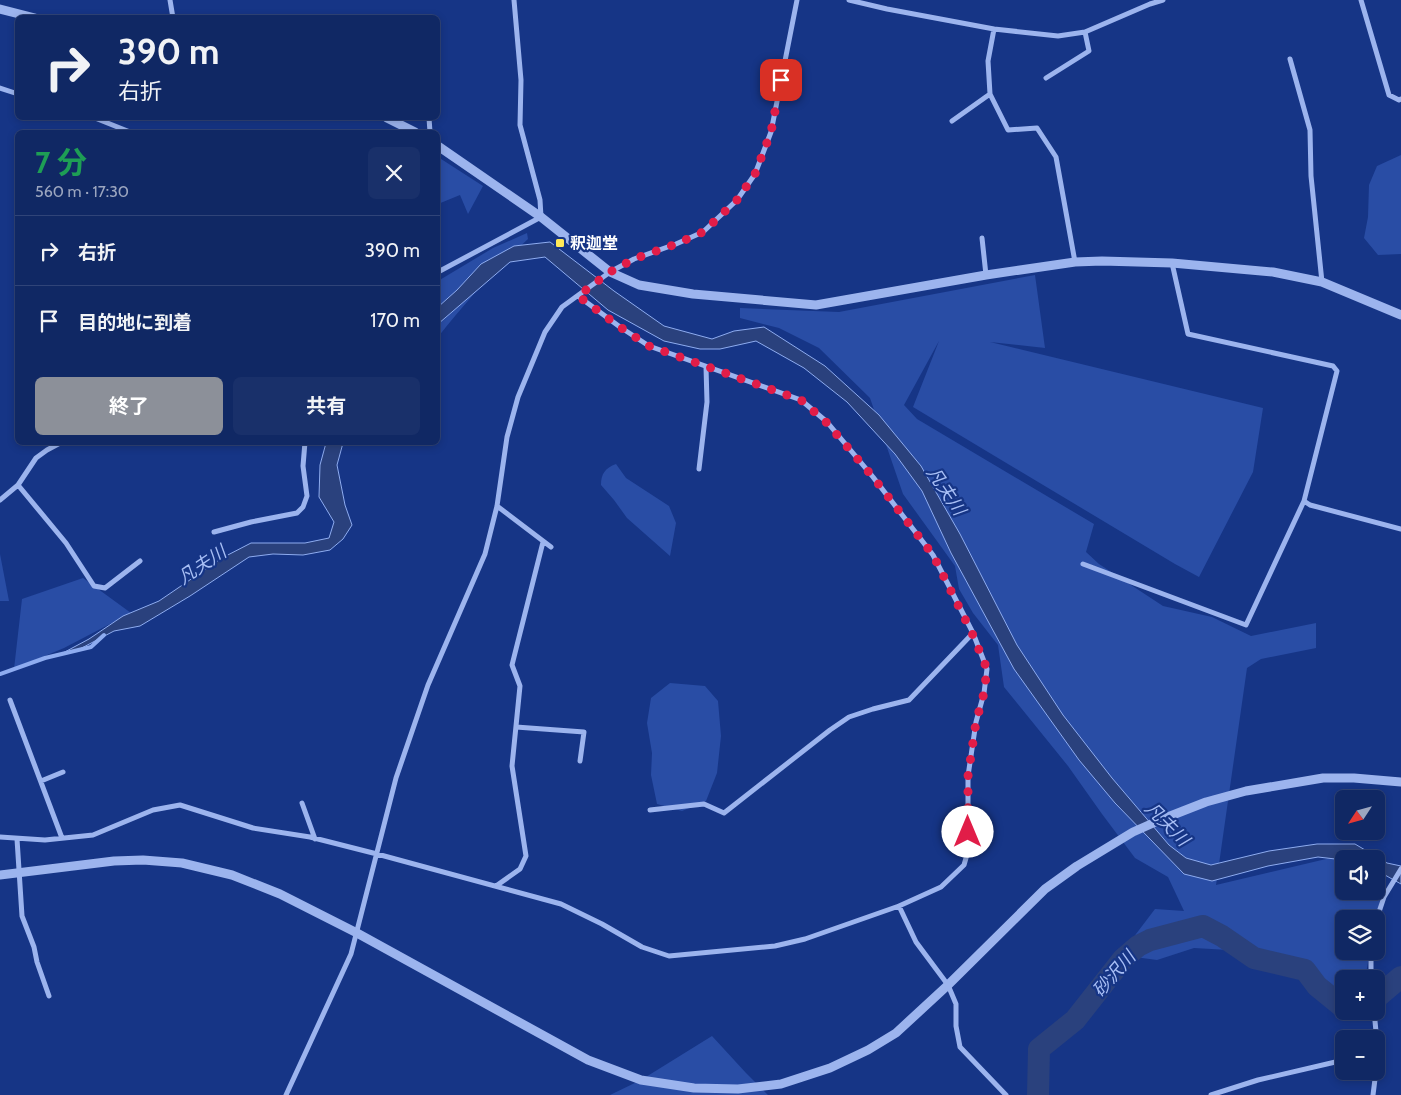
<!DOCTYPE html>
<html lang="ja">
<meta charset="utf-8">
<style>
:root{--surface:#102864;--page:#19306a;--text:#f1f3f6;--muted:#9ca6bf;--line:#304478;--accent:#8c9099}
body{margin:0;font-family:Cabin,"Noto Sans JP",sans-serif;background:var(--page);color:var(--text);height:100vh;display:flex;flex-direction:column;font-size:19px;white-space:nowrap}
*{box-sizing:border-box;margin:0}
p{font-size:16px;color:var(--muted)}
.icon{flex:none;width:28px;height:28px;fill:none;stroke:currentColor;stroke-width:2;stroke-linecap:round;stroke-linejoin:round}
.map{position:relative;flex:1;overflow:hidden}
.sheet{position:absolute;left:15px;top:130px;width:425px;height:315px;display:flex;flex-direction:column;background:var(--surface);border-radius:8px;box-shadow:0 2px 8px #0003,0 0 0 1px var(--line)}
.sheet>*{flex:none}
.banner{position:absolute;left:15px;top:15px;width:425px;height:105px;border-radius:8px;box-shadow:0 2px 8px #0003,0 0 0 1px var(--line);background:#102864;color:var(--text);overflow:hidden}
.needle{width:32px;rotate:234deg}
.tools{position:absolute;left:1335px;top:790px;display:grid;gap:10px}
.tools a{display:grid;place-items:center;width:50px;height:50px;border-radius:8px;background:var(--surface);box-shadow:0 2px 8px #0003,0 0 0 1px var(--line);font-size:25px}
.pin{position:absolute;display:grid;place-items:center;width:42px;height:42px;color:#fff;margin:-21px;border-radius:10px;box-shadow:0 2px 8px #0006}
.me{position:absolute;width:55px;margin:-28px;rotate:0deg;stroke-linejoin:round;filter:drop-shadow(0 0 4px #0008)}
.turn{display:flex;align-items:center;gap:18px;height:105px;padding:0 20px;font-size:22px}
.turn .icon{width:65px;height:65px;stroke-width:2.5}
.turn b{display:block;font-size:35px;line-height:42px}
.round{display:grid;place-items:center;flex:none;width:52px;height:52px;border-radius:8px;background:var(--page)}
.summary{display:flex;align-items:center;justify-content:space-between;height:85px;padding:0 20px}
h1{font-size:30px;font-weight:700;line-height:38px;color:#1e9e55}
.button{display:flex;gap:10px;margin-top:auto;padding:10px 20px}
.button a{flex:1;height:58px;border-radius:8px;background:var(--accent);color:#fff;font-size:20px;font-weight:700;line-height:58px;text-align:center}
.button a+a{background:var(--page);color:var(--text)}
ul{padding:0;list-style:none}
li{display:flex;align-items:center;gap:15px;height:70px;padding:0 20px;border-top:1px solid var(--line)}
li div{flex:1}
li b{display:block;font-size:19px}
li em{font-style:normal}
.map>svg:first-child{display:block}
.green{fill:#294da5}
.water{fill:#2a417d;stroke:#8eacf0}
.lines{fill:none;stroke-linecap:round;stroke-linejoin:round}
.stream{stroke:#8eacf0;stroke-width:4}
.river{stroke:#2a417d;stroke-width:22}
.minor{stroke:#9cb4ee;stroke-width:5}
.tertiary{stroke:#9cb4ee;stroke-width:9}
.route{stroke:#e11d48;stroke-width:9;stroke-dasharray:0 16.2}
.poi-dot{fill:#ffe958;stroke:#163586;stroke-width:2}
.labels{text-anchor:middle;stroke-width:4.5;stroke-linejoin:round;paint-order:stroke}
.poi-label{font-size:16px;font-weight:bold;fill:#fff;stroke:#163586;text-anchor:start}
.water-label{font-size:18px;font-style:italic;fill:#a7bef5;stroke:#163586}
</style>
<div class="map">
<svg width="1401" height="1095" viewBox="0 0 1401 1095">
<rect width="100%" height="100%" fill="#163586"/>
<path class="green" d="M1401,155V254L1378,255L1364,238L1368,217L1369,185L1377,166Z
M438,157L483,186L468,214L460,195L438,204Z
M527,233L528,239C495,269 466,302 438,337V281L493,248Z
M1035,275L1045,348L990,342L1263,408L1253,472L1199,577L1175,564L913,407L939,341L904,405L917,419L1094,524L1086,552L1099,564L1163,606L1212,617L1251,636L1316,623V648L1261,659L1247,668L1216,885L1343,855L1344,891H1376V876L1384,881L1376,919H1344V951H1370L1365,979H1344V1006L1337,1007L1321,976L1276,959L1246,951L1194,948L1157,960L1120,955L1155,909L1184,911L1168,877L1135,858L1102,814L1068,766L1004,687L998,645L973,613L959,589L955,566L903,494L870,398L819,348L779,328L740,318V308L839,312Z
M616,464L626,478L669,506L676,523L670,556L627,518L614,500L601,485C601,474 605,468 616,464Z
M0,554L9,601H0Z
M83,578L131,613L64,648L14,669L22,599Z
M670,683L705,686L718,701L721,736L717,773L706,801L682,811L657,804L651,775L652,753L647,723L651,698Z
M712,1036L746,1073L768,1095H610L641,1080Z"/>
<path class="water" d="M550,242L614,291L664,326L712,339L734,331L764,327L825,366L879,415L921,466L960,534L1017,645L1063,715L1112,778L1169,845L1186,858L1211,865L1269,851L1317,844H1355L1387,863L1401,866V884L1376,870V859L1344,860L1318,857L1268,866L1212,881L1184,874L1115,803L1079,760L1014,669L951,553L922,491L895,454L847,402L804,368L756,341L720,349H700L664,341L608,310L545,257L510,262L438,324V307L457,290L481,264L514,246Z
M326,443H343L337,465L345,505L352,525L343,539L330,550L303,555L273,554L249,557L190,596L140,626L114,631L76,651L61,654L89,639L123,616L159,601L222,558L251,543H305L329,538L334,522L319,497L320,465Z"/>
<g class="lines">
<path class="stream" d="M0,674L45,658L91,647L104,635"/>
<path class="river" d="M1376,998L1401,977
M1038,1095L1039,1049L1075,1020L1123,959L1138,946L1150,940L1203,926L1222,936L1254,958L1305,970L1317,986L1344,1008"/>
<path class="minor" d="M170,0L173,18
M849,0L887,9L994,29L1058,36L1085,32L1150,4L1163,0
M1361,0L1389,95L1399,100L1401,99
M994,29L988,61L990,94L1008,130L1037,128L1056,157L1075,262
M1290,59L1310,130L1311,176L1322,282
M1046,78L1089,51L1085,32
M0,88L18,94
M95,118L130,132
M429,118L430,132
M952,121L990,94
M982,238L986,275
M1172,263L1188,334L1333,366L1337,371L1304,501L1310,505L1401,529
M438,272L541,217L540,200L520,125L521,80L514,0
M699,469L707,402L706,367
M18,485L66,543L94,586L105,588L140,561
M0,500L18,485L36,458L47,450L62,442
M497,506L551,547
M214,532L251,522L297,513L303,507L307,496L303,466L305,442
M1083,564L1246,625L1304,501
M10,700L62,838
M516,727L584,732L580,761
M41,781L63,772
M302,803L315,839
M650,810L704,804L724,813L830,730L849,717L873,709L909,700L973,633
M0,837L45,840L93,835L153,810L180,805L253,828L310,837L377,854L561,904L602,924L642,947L669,956L775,946L805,939L899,906L941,887L964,865L968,851V776L976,722L984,693L987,669L973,633L933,555L873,477L827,422L801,400L649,346L620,327L578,296
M17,839L22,916L34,947L37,962L49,996
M496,886L520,869L526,856L512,766L520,686L512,665L543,542
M899,906L916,942L948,985L956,1004V1026L960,1047L1006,1095
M1376,921L1384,897L1401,869
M1371,979V951
M1374,1011L1378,1052L1376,1065
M286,1095L351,954L396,778L428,685L485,554L497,506L507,437L518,397L545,332L562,307L610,272L634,259L676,244L703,232L737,200L755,174L771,132L797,0
M1211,1095L1258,1080L1344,1060
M1373,1095L1376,1071"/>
<path class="tertiary" d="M0,9L35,18
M387,118L415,132
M438,146L541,217L610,272L639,285L693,294L816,305L986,275L1075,262L1102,261L1172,263L1273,272L1322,282L1401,315
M0,875L114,861L143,860L182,863L232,875L280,894L357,933L588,1060L641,1080L694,1088L738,1089L781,1084L830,1068L868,1050L896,1033L948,985L1045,889L1077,866L1133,832L1160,820L1206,802L1246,791L1323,778H1354L1401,782"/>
</g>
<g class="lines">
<path class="route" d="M781,80L771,132L755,174L737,200L703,232L676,244L634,259L610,272L578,296L620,327L649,346L801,400L826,422L838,436L873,477L933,555L972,633L987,669L984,693L976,722L968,776V832"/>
</g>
<rect class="poi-dot" x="555" y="238" width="10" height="10" rx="2.5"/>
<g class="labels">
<g class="poi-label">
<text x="570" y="249">釈迦堂</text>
</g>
<g class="water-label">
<text transform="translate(946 491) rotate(56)" y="6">凡夫川</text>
<text transform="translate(202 565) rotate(-34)" y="6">凡夫川</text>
<text transform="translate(1167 824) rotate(45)" y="6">凡夫川</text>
<text transform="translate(1114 974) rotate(-49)" y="6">砂沢川</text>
</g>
</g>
</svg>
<div class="tools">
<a><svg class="needle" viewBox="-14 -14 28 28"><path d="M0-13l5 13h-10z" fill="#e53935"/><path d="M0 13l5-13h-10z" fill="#9ca6bf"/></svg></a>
<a><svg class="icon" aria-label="sound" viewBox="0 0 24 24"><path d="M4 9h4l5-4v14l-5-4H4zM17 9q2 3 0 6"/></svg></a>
<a><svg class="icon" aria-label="layers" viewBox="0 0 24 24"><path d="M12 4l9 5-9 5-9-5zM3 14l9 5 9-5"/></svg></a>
<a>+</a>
<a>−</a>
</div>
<div class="pin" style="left:781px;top:80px;background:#d93025"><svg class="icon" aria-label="arrive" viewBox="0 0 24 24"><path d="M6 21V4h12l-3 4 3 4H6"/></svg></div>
<svg class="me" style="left:968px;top:832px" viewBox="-20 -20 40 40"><circle r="19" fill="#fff"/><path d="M0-13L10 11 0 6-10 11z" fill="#e11d48"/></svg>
<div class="banner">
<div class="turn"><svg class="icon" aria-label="right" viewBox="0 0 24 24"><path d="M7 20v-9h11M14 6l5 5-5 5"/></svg><div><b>390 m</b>右折</div></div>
</div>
<section class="sheet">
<div class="summary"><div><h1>7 分</h1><p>560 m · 17:30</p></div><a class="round"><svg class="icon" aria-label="close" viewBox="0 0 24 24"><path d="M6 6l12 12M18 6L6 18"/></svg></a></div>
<ul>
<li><svg class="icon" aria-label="right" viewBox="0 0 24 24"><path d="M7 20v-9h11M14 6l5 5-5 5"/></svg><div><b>右折</b></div><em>390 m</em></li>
<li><svg class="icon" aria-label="arrive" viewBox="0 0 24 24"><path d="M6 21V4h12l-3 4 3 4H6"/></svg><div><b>目的地に到着</b></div><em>170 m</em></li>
</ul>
<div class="button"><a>終了</a><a>共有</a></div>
</section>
</div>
